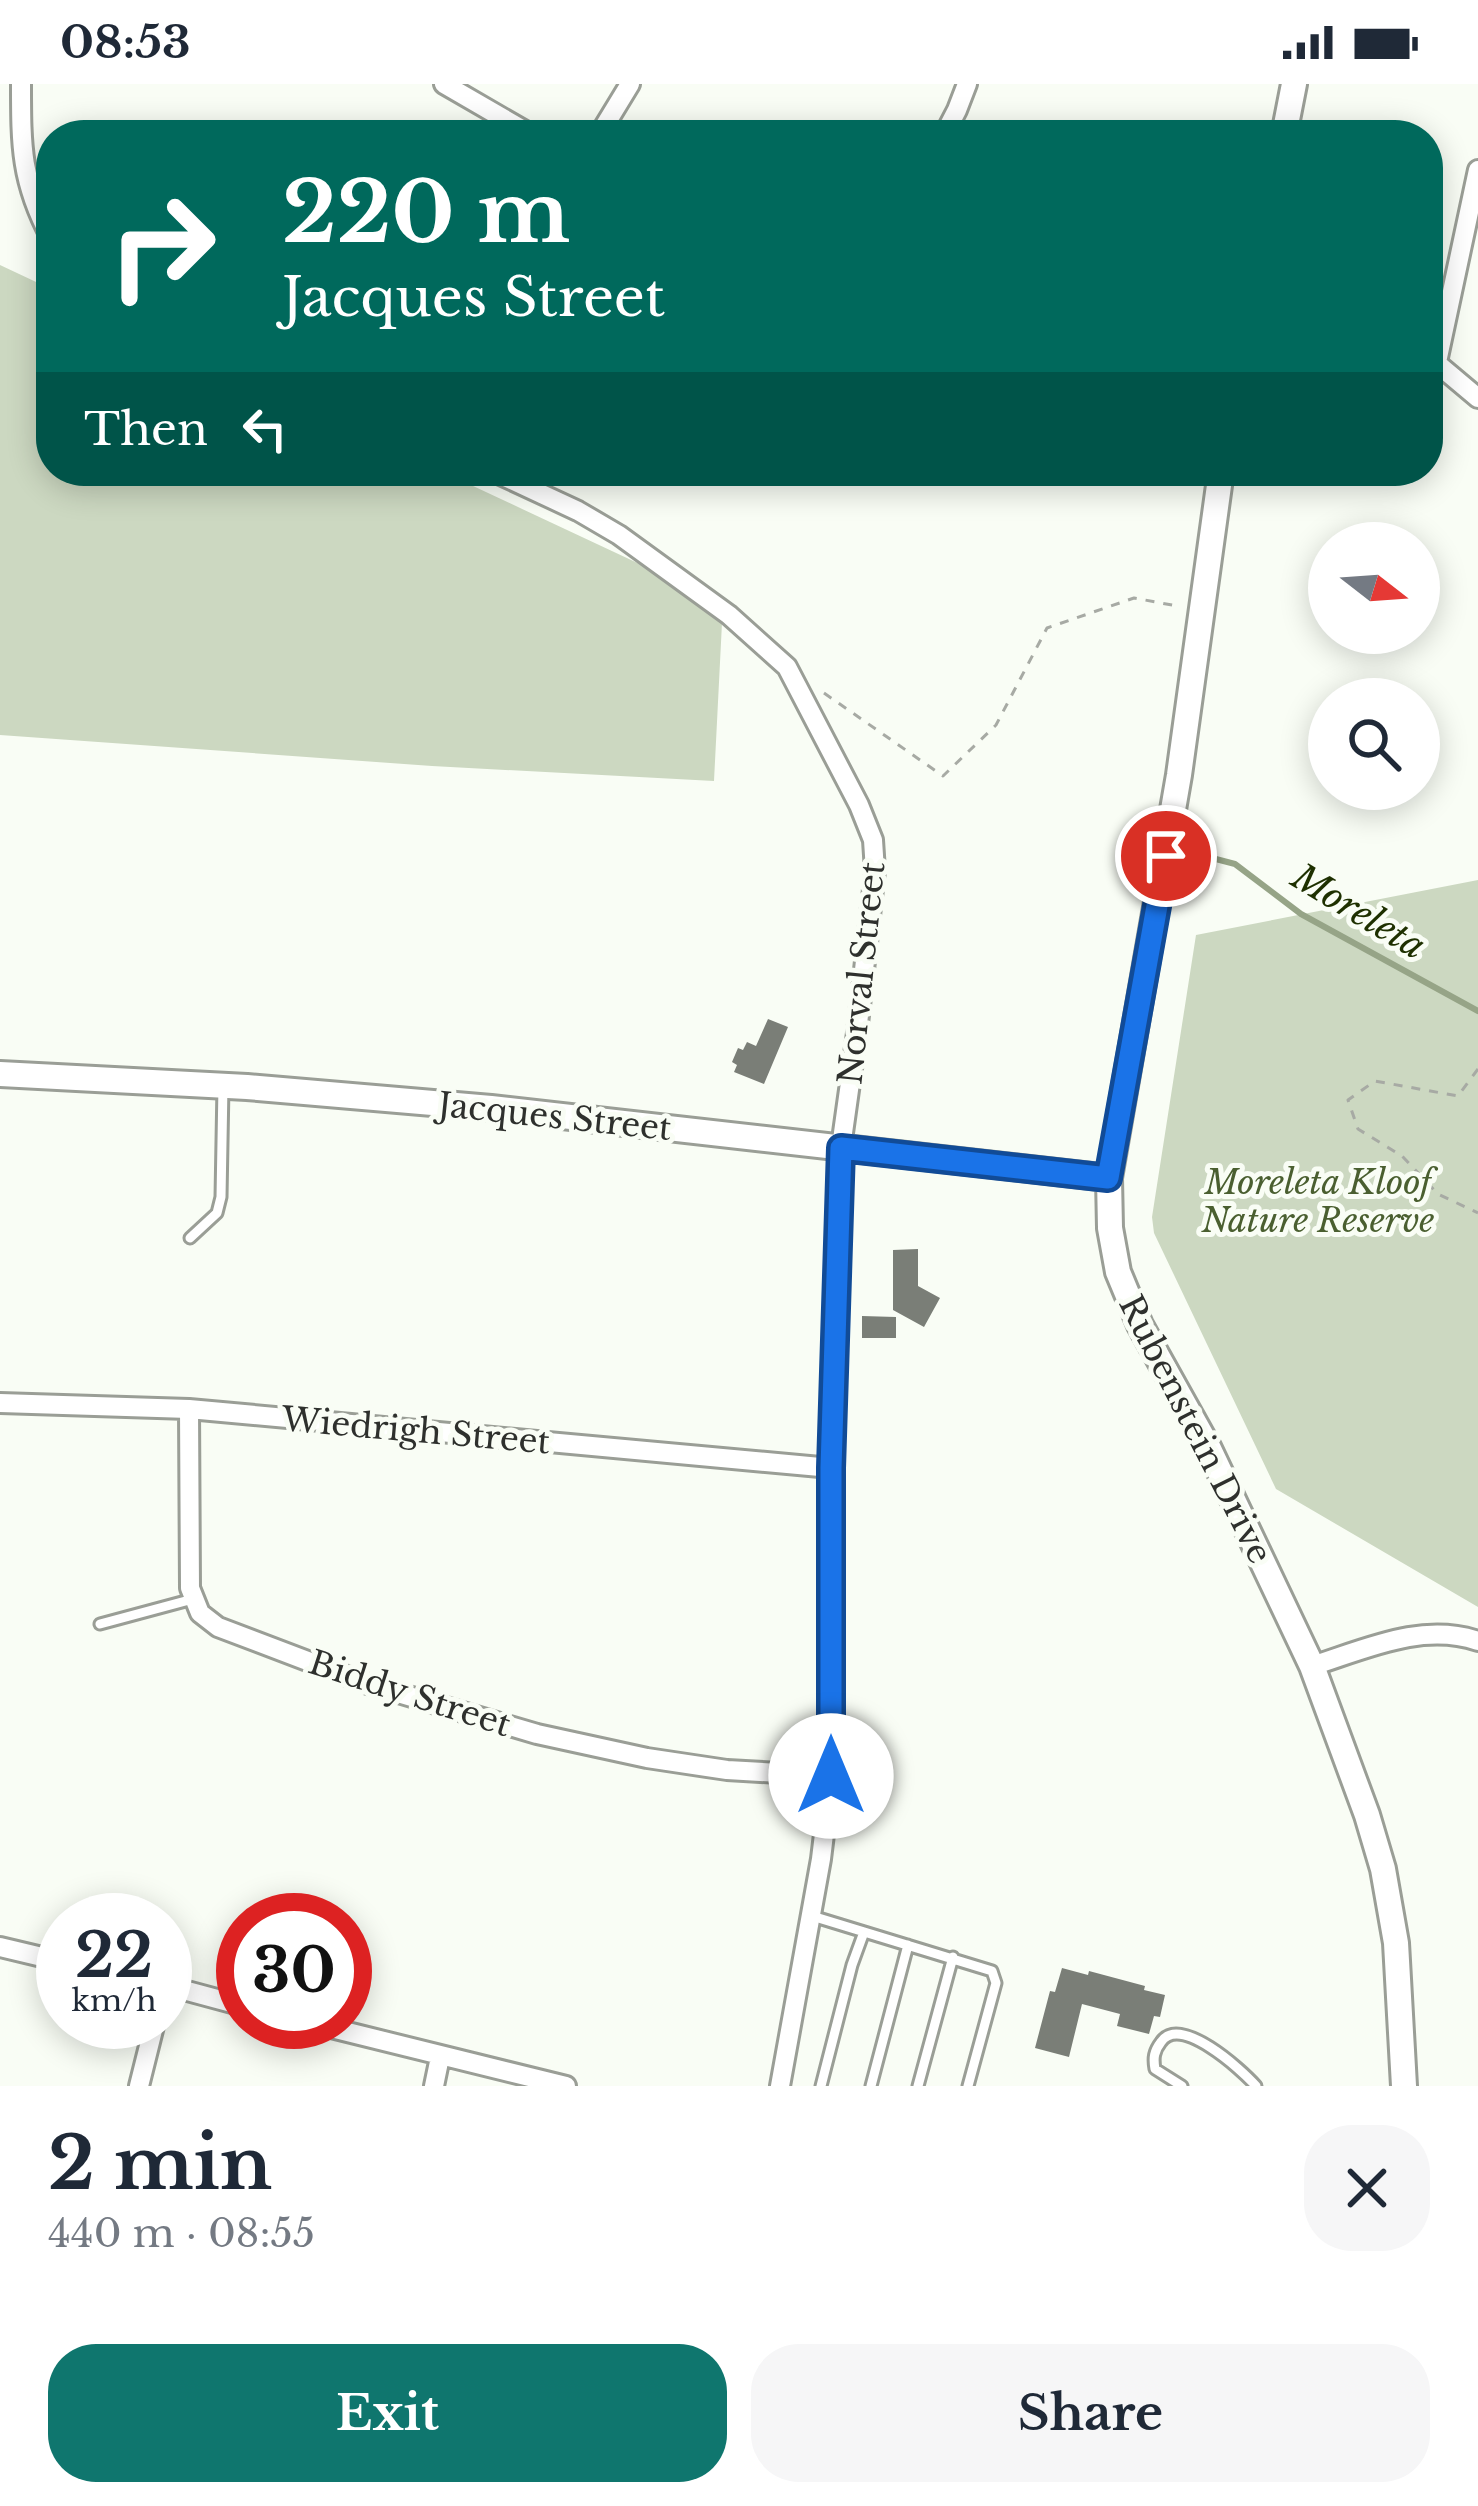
<!DOCTYPE html>
<meta charset="utf-8">
<style>
:root{--surface:#fff;--page:#f6f6f7;--text:#1f2937;--muted:#747a83;--accent:#0f766e}
body{margin:0;font-family:"Libre Baskerville",serif;background:var(--page);color:var(--text);height:100vh;display:flex;flex-direction:column;font-size:45px;white-space:nowrap}
*{box-sizing:border-box;margin:0}
p{font-size:39px;color:var(--muted)}
.icon{flex:none;width:66px;height:66px;fill:none;stroke:currentColor;stroke-width:2;stroke-linecap:round;stroke-linejoin:round}
.map{position:relative;height:2002px;overflow:hidden}
.sheet{display:flex;flex-direction:column;background:var(--surface);flex:1}
.sheet>*{flex:none}
.guide{position:absolute;left:36px;top:36px;width:1407px;height:366px;border-radius:48px;box-shadow:0 6px 30px #0003;background:#00695c;color:#fff;overflow:hidden}
.needle{width:78px;rotate:107deg}
.tools{position:absolute;left:1308px;top:438px;display:grid;gap:24px}
.tools a{display:grid;place-items:center;width:132px;height:132px;border-radius:50%;background:var(--surface);box-shadow:0 6px 30px #0003;font-size:60px}
.speed{position:absolute;left:36px;top:1809px;display:flex;gap:24px;font-size:60px;font-weight:700;text-align:center}
.speed>*{display:grid;place-content:center;width:156px;height:156px;border-radius:50%;background:var(--surface);box-shadow:0 6px 30px #0003;line-height:1}
.speed small{font-size:30px;font-weight:400}
.speed .limit{border:18px solid #d22;background:#fff;color:#111}
.pin{position:absolute;display:grid;place-items:center;width:102px;height:102px;color:#fff;margin:-51px;border:6px solid #fff;border-radius:50%;box-shadow:0 3px 12px #0007}
.me{position:absolute;width:132px;margin:-66px;rotate:0deg;stroke-linejoin:round;filter:drop-shadow(0 0 9px #0008)}
.turn{display:flex;align-items:center;gap:42px;height:252px;padding:0 48px;font-size:54px}
.turn .icon{width:156px;height:156px;stroke-width:2.5}
.turn b{display:block;font-size:84px;line-height:102px}
.then{display:flex;align-items:center;height:114px;padding:0 48px;background:#0003;gap:24px;font-size:45px}
.round{display:grid;place-items:center;flex:none;width:126px;height:126px;border-radius:48px;background:var(--page)}
.head{display:flex;align-items:center;justify-content:space-between;height:204px;padding:0 48px}
h1{font-size:72px;font-weight:700;line-height:90px}
.primary-button{display:flex;gap:24px;margin-top:auto;padding:24px 48px}
.primary-button a{flex:1;height:138px;border-radius:48px;background:var(--accent);color:#fff;font-size:48px;font-weight:700;line-height:138px;text-align:center}
.primary-button a+a{background:var(--page);color:var(--text)}
.status{display:flex;justify-content:space-between;align-items:center;height:84px;padding:0 60px;background:var(--surface);direction:ltr}
.status svg{height:33px;fill:currentColor}
.map>svg:first-child{display:block}
.green{fill:#ccd8c1}
.lines{fill:none;stroke-linecap:round;stroke-linejoin:round}
.stream{stroke:#96a487;stroke-width:6}
.building{fill:#7a7e77}
.service-casing{stroke:#9a9e96;stroke-width:15}
.minor-casing{stroke:#9a9e96;stroke-width:24}
.tertiary-casing{stroke:#9a9e96;stroke-width:30}
.path{stroke:#a7aaa4;stroke-width:3;stroke-dasharray:9 9;stroke-linecap:butt}
.service{stroke:#fff;stroke-width:9}
.minor{stroke:#fff;stroke-width:18}
.tertiary{stroke:#fff;stroke-width:24}
.route-casing{stroke:#114b97;stroke-width:30}
.route{stroke:#1a73e8;stroke-width:21}
.labels{text-anchor:middle;stroke-width:10;stroke-linejoin:round;paint-order:stroke}
.street-label{font-size:33px;fill:#2e302d;stroke:#f9fdf5}
.park-label{font-size:33px;font-style:italic;fill:#4a5f30;stroke:#f9fdf5}
.water-label{font-size:36px;font-style:italic;fill:#1e3000;stroke:#f9fdf5}
</style>
<div class="status"><b>08:53</b><svg viewBox="0 0 49 12"><path d="M0 12V9h3v3zM5 12V6h3v6zM10 12V3h3v9zM15 12V0h3v12zM26 1h20v11H26zM47 4h2v5h-2z"/></svg></div>
<div class="map">
<svg width="1478" height="2002" viewBox="0 0 1478 2002">
<rect width="100%" height="100%" fill="#f9fdf5"/>
<path class="green" d="M0,181L51,205V387H441L723,519L714,697L432,682L0,651Z
M1478,796V1523L1276,1405L1154,1149L1152,1133L1196,851Z"/>
<g class="lines">
<path class="stream" d="M1212,774L1235,780L1301,830L1478,927"/>
</g>
<path class="building" d="M768,935L788,943L764,1000L734,988L737,981L732,978L738,964L743,966L747,958L756,962Z
M918,1165V1202L940,1214L924,1243L893,1226V1166Z
M862,1232L896,1233V1254H862Z
M1062,1884L1088,1891L1089,1887L1145,1902L1144,1906L1165,1911L1160,1933L1154,1932L1149,1950L1117,1942L1120,1930L1082,1920L1069,1973L1035,1964L1050,1907L1055,1908Z"/>
<g class="lines">
<g class="service-casing">
<path id="service" d="M190,1154L217,1129L221,1113L223,1002
M100,1540L193,1515
M812,1832L992,1887L996,1899L968,2002
M821,2002L852,1881L864,1848
M871,2002L908,1861
M918,2002L953,1873
M1182,2002L1155,1985C1153,1974 1154,1967 1161,1958C1180,1930 1241,1985 1256,2002"/>
</g>
<g class="minor-casing">
<path id="minor" d="M21,0C21,62 21,98 51,154
M444,0L532,51
M599,51L630,0
M944,51L957,26L967,0
M1428,272L1478,314
M1437,278L1478,86
M492,387L578,427L619,451L729,531L787,583L859,721L873,756L875,787L857,949L841,1063L831,1384V1692L821,1775L780,2002
M0,1319L189,1325L831,1384
M189,1325L190,1504L200,1529L218,1543L368,1600L537,1650L647,1674L727,1686L831,1692
M1312,1582C1366,1565 1422,1538 1478,1557
M0,1863L63,1878
M165,1901L243,1922
M307,1938L566,2002
M139,2002L155,1938
M434,2002L440,1973"/>
</g>
<g class="tertiary-casing">
<path id="tertiary" d="M1284,51L1294,0
M1221,387L1179,691L1109,1094L1110,1144L1118,1188L1140,1241L1208,1363L1312,1582L1367,1731L1383,1785L1396,1859L1404,2002
M0,990L247,1003L491,1024L1109,1094"/>
</g>
<path class="path" d="M824,609L943,692L996,641L1047,544L1134,514L1177,522
M1478,985L1458,1012L1375,997L1348,1016L1358,1045L1402,1072L1438,1110L1478,1129"/>
<use href="#service" class="service"/>
<use href="#minor" class="minor"/>
<use href="#tertiary" class="tertiary"/>
</g>
<g class="lines">
<g class="route-casing">
<path id="route" d="M831,1692V1384L841,1064L1108,1094L1166,772"/>
</g>
<use href="#route" class="route"/>
</g>
<g class="labels">
<g class="street-label">
<text transform="translate(861 889) rotate(-84)" y="12">Norval Street</text>
<text transform="translate(555 1032) rotate(6)" y="12">Jacques Street</text>
<text transform="translate(1196 1345) rotate(63)" y="12">Rubenstein Drive</text>
<text transform="translate(416 1346) rotate(5)" y="12">Wiedrigh Street</text>
<text transform="translate(410 1609) rotate(18)" y="12">Biddy Street</text>
</g>
<g class="park-label">
<text x="1318" y="1110">Moreleta Kloof<tspan x="1318" dy="38">Nature Reserve</tspan></text>
</g>
<g class="water-label">
<text transform="translate(1359 827) rotate(31)" y="13">Moreleta</text>
</g>
</g>
</svg>
<div class="tools">
<a><svg class="needle" viewBox="-14 -14 28 28"><path d="M0-13l5 13h-10z" fill="#e53935"/><path d="M0 13l5-13h-10z" fill="#747a83"/></svg></a>
<a><svg class="icon" aria-label="search" viewBox="0 0 24 24"><circle cx="10" cy="10" r="6"/><path d="M15 15l6 6"/></svg></a>
</div>
<div class="speed"><div>22<small>km/h</small></div><div class="limit">30</div></div>
<div class="pin" style="left:1166px;top:772px;background:#d93025"><svg class="icon" aria-label="arrive" viewBox="0 0 24 24"><path d="M6 21V4h12l-3 4 3 4H6"/></svg></div>
<svg class="me" style="left:831px;top:1692px" viewBox="-20 -20 40 40"><circle r="19" fill="#fff"/><path d="M0-13L10 11 0 6-10 11z" fill="#1a73e8"/></svg>
<div class="guide">
<div class="turn"><svg class="icon" aria-label="right" viewBox="0 0 24 24"><path d="M7 20v-9h11M14 6l5 5-5 5"/></svg><div><b>220 m</b>Jacques Street</div></div>
<div class="then">Then<svg class="icon" aria-label="left" viewBox="0 0 24 24"><path d="M17 20v-9H6M10 6l-5 5 5 5"/></svg></div>
</div>
</div>
<section class="sheet">
<div class="head"><div><h1>2 min</h1><p>440 m · 08:55</p></div><a class="round"><svg class="icon" aria-label="close" viewBox="0 0 24 24"><path d="M6 6l12 12M18 6L6 18"/></svg></a></div>
<div class="primary-button"><a>Exit</a><a>Share</a></div>
</section>
